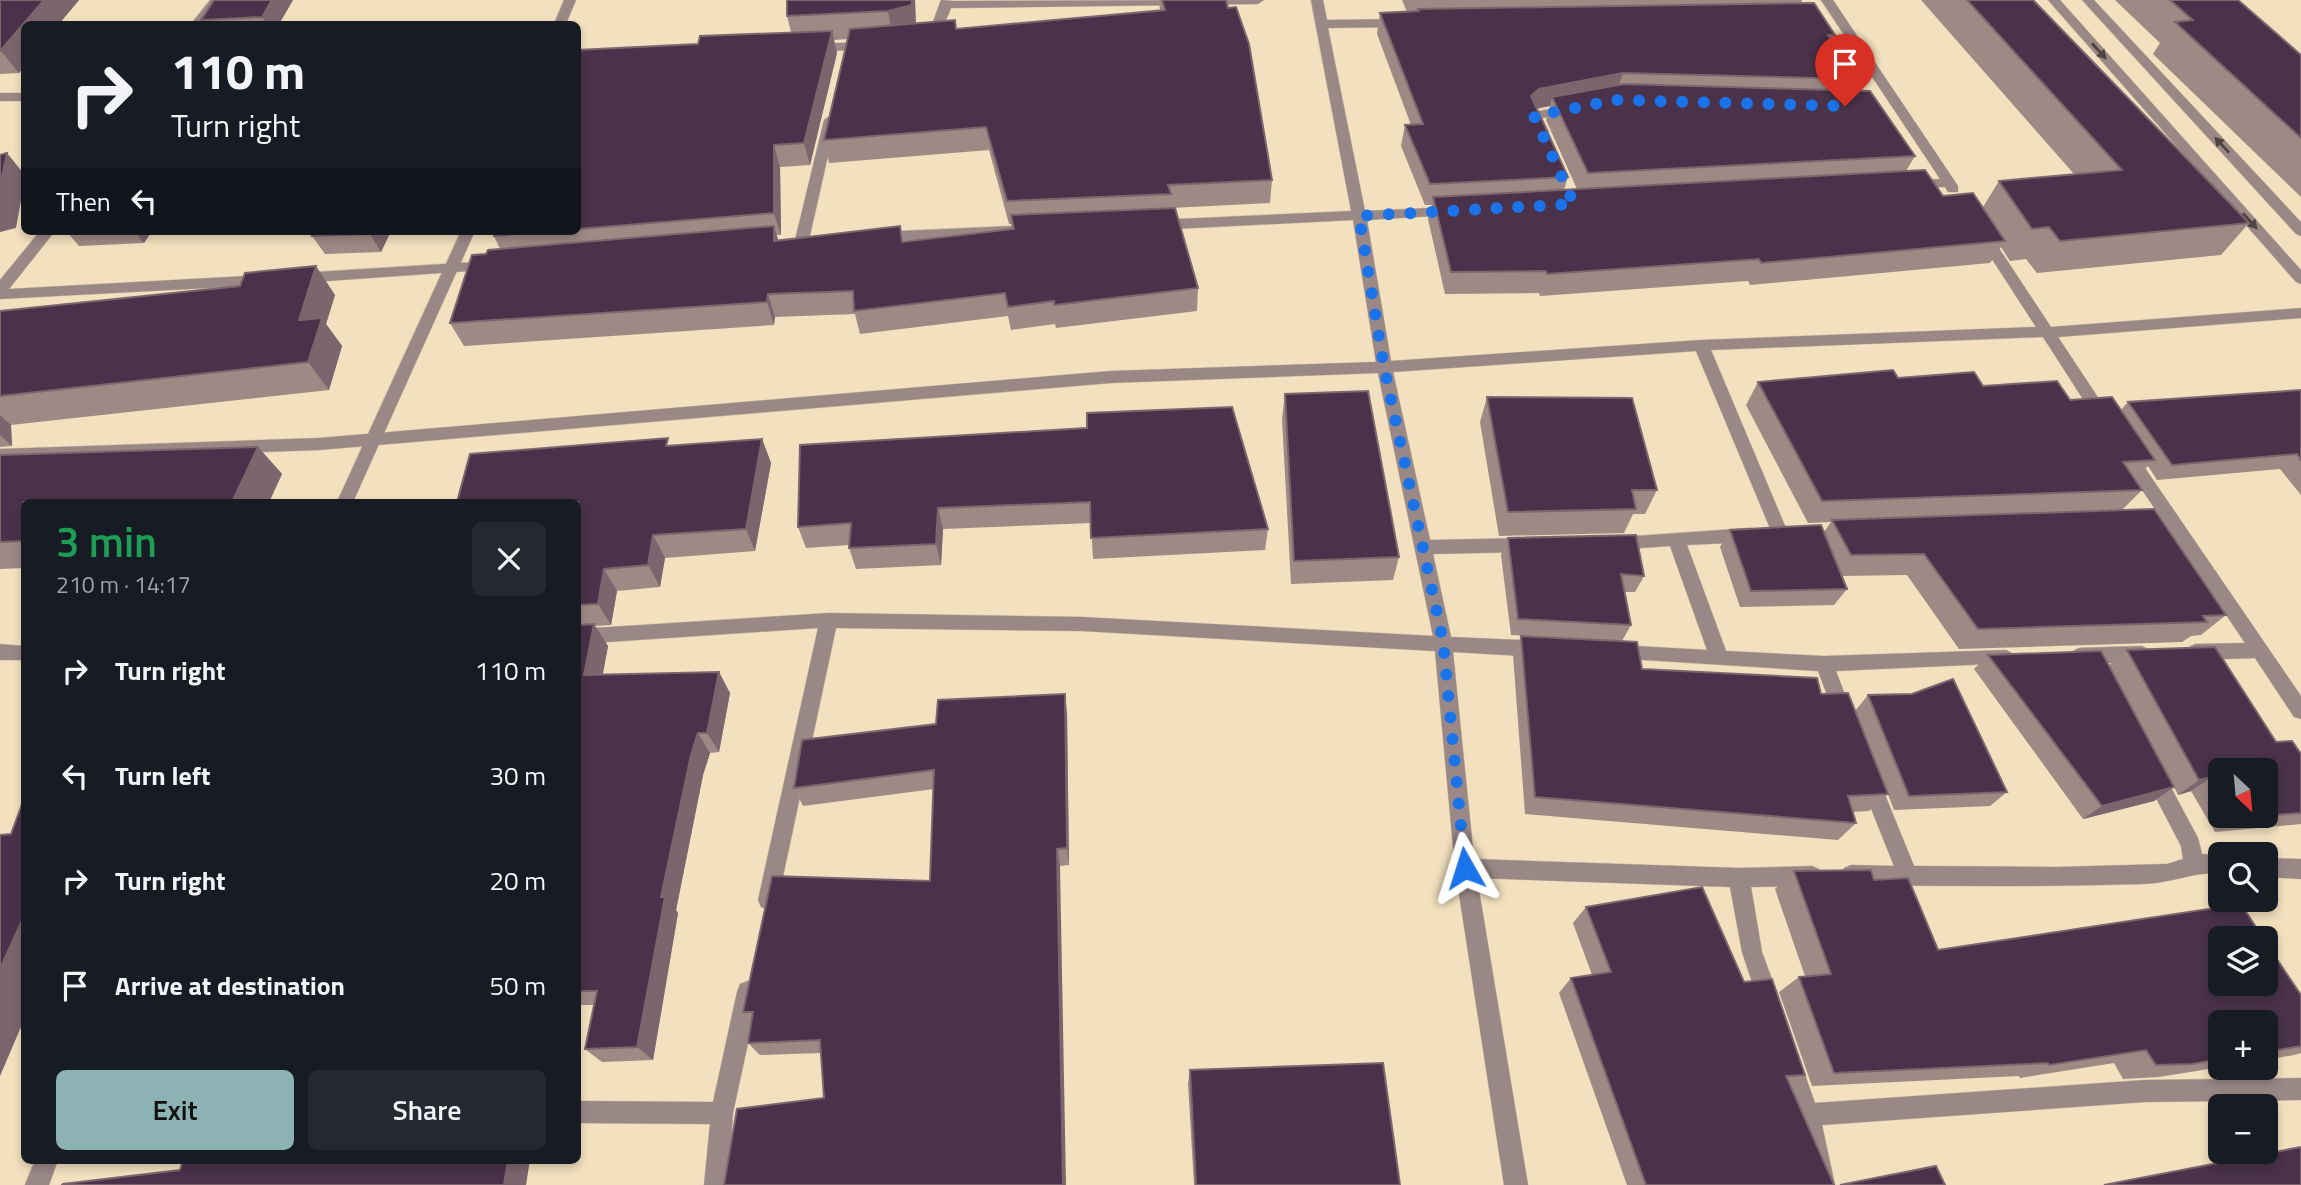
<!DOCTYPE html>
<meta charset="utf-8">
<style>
:root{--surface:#171b24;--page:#242831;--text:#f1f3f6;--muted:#9ea1a6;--accent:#8db2b3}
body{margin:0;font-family:"Titillium Web",sans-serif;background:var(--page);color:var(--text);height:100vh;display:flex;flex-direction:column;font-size:26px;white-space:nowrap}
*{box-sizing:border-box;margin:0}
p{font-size:23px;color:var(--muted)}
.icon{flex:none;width:38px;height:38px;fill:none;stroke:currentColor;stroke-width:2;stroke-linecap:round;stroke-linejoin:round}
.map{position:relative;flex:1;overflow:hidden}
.side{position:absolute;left:21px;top:499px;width:560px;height:665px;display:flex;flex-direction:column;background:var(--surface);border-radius:10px;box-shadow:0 4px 10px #0003}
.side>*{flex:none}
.hud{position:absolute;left:21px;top:21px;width:560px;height:214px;border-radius:10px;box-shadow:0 4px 10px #0003;background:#171b24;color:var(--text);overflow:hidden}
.needle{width:46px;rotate:154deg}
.controls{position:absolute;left:2208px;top:758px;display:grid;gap:14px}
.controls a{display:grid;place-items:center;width:70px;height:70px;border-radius:10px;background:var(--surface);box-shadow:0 4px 10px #0003;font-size:35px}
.pin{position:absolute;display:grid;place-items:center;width:60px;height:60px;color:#fff;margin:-72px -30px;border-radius:50% 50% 50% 0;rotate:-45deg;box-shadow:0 0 7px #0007}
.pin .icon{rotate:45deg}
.me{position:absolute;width:77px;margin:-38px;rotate:354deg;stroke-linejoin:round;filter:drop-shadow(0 0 5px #0008)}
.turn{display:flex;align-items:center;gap:24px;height:147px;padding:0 35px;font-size:32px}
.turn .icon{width:91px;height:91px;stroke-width:2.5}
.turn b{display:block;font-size:49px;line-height:60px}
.then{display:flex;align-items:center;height:66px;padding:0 35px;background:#0003;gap:14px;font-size:26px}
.round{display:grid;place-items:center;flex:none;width:74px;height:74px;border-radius:10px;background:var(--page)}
.overview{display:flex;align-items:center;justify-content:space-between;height:119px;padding:0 35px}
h1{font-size:42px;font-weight:600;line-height:52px;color:#1e9e55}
.action{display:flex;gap:14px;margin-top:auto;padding:14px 35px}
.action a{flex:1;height:80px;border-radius:10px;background:var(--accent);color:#111;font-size:28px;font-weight:600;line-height:80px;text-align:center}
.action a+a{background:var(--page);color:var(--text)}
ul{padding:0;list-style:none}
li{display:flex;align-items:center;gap:21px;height:105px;padding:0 35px}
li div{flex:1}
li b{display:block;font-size:26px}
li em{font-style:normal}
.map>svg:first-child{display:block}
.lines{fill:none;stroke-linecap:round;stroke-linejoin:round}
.minor-casing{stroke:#cebea0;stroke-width:1}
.tertiary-casing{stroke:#cebea0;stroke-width:1}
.minor{fill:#9a8887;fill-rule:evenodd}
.tertiary{fill:#9a8887;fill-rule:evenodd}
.wall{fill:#9e8984;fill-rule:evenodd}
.shaded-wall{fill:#7c666d}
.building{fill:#49324a;stroke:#7c666d;stroke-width:2}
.oneway{fill:#50443e}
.route{stroke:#1a73e8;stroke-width:12;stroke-dasharray:0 21.6}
</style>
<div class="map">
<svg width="2301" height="1185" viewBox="0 0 2301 1185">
<rect width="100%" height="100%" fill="#f2e0be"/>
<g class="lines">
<g class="minor-casing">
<path id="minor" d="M210,0H222L203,24H191Z
M941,0L953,1L1264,0L1258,4L951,8C945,23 938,42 919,40V34L931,27Z
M1311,0H1323L1327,20L1400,19L1406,23L1400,27L1328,28L1365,211L1452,207L1459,211L1452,215L1367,220L1391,361L1701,340L2036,327L1977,236L1984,231L1989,233L2051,327L2301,308V318L2058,337L2111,417L2103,423L2097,421L2043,337L1711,350L1788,533L1786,538H1774L1772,533L1696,351L1393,372L1430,540L1526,538L1532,540L1535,545L1532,550L1526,552L1433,554L1451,637L1541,641L1547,644L1550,649L1547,654L1541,657L1453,652L1474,859L1739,868L1812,866L1819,869L1822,876L1819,883L1812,886L1751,887L1762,952L1780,1001L1777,1009L1769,1012L1761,1009L1742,952L1730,887L1477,878L1528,1185H1504L1455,868L1435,651L1082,631L836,628L778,900L775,907L768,910L761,907L758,900L818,628L578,644V629L829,613L1082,617L1433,636L1378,373L1111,383L319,450L0,461V449L319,438L1111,371L1376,362L1353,220L1155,230L1148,225L1155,220L1351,211Z
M1821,0H1833L1958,186V192H1948L1945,187L1905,188L1903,185L1910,181L1940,179Z
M868,42L872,43V49L812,52L806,48L812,44Z
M0,93H24V101H0Z
M1571,105L1577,109L1576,112L1542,118L1549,132L1547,135H1537L1528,116L1529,113Z
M830,116L836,120L809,240L802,245L795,240L824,120Z
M1012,226L1017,228V234L879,242L872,237L879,232Z
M40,231H55L9,289L265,275L272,280L265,285L0,299V280Z
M492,261L499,266L497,269L300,283L293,278L300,273Z
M2128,450L2134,452L2301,696V719L2294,717L2255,658L2195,660L2189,657L2186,652L2189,647L2195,644L2245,643L2122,460L2120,456L2122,452Z
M1750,528L1756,530L1758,535L1756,540L1750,542L1687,545L1726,651L1824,656L2006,650L2012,653L2015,658L2012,663L1836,671L1852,713L1850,719L1843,721L1836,719L1818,671L1612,658L1609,653L1612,648L1618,645L1707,650L1670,546L1614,550L1608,548L1605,543L1608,538Z
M0,644L24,646V660H0Z
M2142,646L2148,649L2151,654L2148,659L2142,662L2079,664L2073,661L2070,656L2073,651L2079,648Z
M2153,764L2160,767L2198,838L2202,854L2221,855V873C2192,872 2173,883 2142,884C2045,887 1948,886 1851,885L1844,882L1841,875L1844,868L1851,865L1894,866L1860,781L1863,775L1870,772L1877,775L1914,866L2057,867L2167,864L2183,859L2181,846L2143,773L2146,767Z
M2266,858L2301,859V879L2266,877Z
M748,981L756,984L759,992L733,1113L728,1185H704L710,1124L578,1123V1101L713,1102L737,992L740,984Z
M1789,1049L1797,1052L1815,1103L2145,1080L2301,1078V1100L2145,1102L1822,1125L1835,1185H1811L1797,1115L1778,1060L1781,1052Z"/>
</g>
<g class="tertiary-casing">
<path id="tertiary" d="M564,0H576L566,24H554Z
M2048,0H2060L2301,270V284L2296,282Z
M2082,0H2094L2301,222V236L2296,234Z
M461,231H475L353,502H337Z
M35,1160H58L49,1185H25Z"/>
</g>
<use href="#minor" class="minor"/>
<use href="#tertiary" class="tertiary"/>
</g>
<path class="wall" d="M0,0H79L59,24H24V66L19,73L0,74Z
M293,0L279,24H205L201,20Z
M787,0H915L916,23L956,29L1160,11L1159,0H1226L1272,180L1270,203L1171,208L1198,288L1197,311L1056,328L1055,324L1011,330L1008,316L860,334L855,314L775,317L774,325L464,346L450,323L486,254L500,249L494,236L495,231H578V50L698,44L791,32L787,16ZM848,39L824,140L829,163L989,150L1009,224H1011L1012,229L904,242L900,226L778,240L776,235H781L780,167L810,165L837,53L834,40Z
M1402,0H1802L1801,3L1835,35L1832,41L1859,79L1854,90L1915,156L1906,171L1943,196L1983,207L1999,181L2074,174L1921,0H2033L2249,223L2221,255L2037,273L2026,259L2010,261L2001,247L1990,263L1750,285L1748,281L1540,296L1539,293L1445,294L1428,219L1432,205H1425L1401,146L1405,125H1411L1377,34L1380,13L1407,12ZM1550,106L1546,120L1577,189L1564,190L1568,177L1537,109Z
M2115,0H2238L2301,55V197L2153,54L2160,43Z
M66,231H152L144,243L79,246Z
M391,231L381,252L325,254L312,236Z
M335,295L326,324L342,346L329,390L11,425L12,446L0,447V311Z
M1898,378L1983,386L2070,400L2121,410L2128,402L2301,390V495L2280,469L2157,480L2148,466L2135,480L2142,490L2122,510L2226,615L2201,635L2191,636L2182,642L1959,649L1907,575L1842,576L1847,589L1834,605L1740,607L1720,547L1730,530L1824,532L1831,522L1808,523L1746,405L1758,382Z
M1285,394L1399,557L1393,580L1291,584L1282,419Z
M1487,397L1657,490L1645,514H1633L1624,533L1499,536L1480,422Z
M762,439L771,463L755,551L665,558L660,587L617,591L611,625L595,626L608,646L602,675L730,693L719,752L710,753L703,775L676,910L678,913L653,1060L602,1062L585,1049L594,1005H578V502L671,445Z
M800,445L1268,529L1265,550L1093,559L1091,523L943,529L941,565L856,569L849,548V545L806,548L798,527Z
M258,447L282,474L269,502H24V568L0,569V451L5,455Z
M1508,538L1644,576L1635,592H1624L1631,625L1622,641L1511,635L1501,555Z
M1521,636L1642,669L1855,711L1868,695L2007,792L1990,806L1894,810L1888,794L1869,811L1853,812L1856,823L1838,840L1525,814L1513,655Z
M2127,650L2276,742L2301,754V824L2215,832L2191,791L2178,795L2174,787L2154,801L2083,819L1974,669L1988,655L2109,665ZM2221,770L2266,816H2221Z
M1067,713L1069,865L1060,866L824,1098L821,1053L760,1055L748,1043L751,1022L743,1012L930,881L934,789L803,806L794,788Z
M1794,871L1874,880L1938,950L2301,995V1053L2294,1055L2266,1060V1022H2221V1067L2159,1077L2123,1079L2114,1063L2020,1078L2019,1076L1812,1086L1779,992L1799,977L1805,976L1775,889Z
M1586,907L1744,982L1805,1075L1790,1085L1834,1185H1627L1559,993L1571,978L1592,975L1573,923Z
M1190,1070L1400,1185H1194L1188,1084Z"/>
<path class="shaded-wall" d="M44,0H79L59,24H24V66L19,73L1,51Z
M272,0H293L279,24H267L262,17Z
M912,0H915L916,31L893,37L888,11Z
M832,31L837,53L810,165L804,143Z
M1623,73L1616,93L1552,97L1550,106L1533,109L1531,96L1539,89Z
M774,145L780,167L781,235L774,213Z
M7,153L24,174V184L16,228L0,232V186Z
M774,226L781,249L774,241Z
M134,231H152L144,243Z
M371,231H391L381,252L370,234Z
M316,266L335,295L326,324L342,346L329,390L308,362L299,320Z
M768,294L775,317L774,325L767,302Z
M0,415L11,425L12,446L0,435Z
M762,439L771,463L755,551L746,529Z
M258,447L282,474L269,502H232Z
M938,508L943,529L941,565L936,544Z
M653,535L665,558L660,587L648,565Z
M604,569L617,591L611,625L598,604Z
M594,624L608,646L599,696L584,675Z
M719,672L730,693L719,752L707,733Z
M1065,694L1067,713L1069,865L1067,848Z
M698,733L710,753L703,775L676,910L678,913L653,1060L637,1047L661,897L691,755Z
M2212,777L2191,791L2178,795L2199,780Z
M2174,787L2154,801L2083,819L2102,806Z
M1057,849L1060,866L1066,1185H1063Z
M24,916V1020L0,1076V969Z
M508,1160H530L526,1185H504Z"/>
<path class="building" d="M0,0H44L0,51Z
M214,0H272L262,17L201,20Z
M787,0H912V5L888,11L787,16Z
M1162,0H1226L1228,8L1236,7L1249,44L1272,180L1168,185L1171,194L1007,201L986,127L824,140L850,29L955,20L956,29L1165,10Z
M1967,0H2033L2249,223L2060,241L2049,227L2032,229L1999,181L2122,170Z
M2170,0H2238L2301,55V138L2175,22L2193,20Z
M1814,3L1835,35H1828L1859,79L1623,73L1539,89L1531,96L1568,177L1430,184L1405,125L1423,124L1380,13L1419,11L1418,9Z
M832,31L804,143L774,145V213L578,229V50L698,44L700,36Z
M1624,84L1870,91L1915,156L1588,173L1552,97Z
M7,153L0,186V155Z
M1925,170L1943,196L1973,193L2005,241L1761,263L1759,259L1547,274L1546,271L1451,272L1433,197Z
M1175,208L1198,288L1054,305V301L1008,307L1005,293L854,311L853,291L768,294L767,302L450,323L472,255L486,254L488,250L774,226V241L900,226L902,242L1014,229L1011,215Z
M315,231H371L370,234L312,236Z
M495,231H553L494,236Z
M316,266L299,320L322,318L308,362L0,396V311L240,286L245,273Z
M1893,370L1898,378L1974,372L1983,386L2057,381L2070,400L2112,397L2155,460L2123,462L2142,490L1822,501L1758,382Z
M2301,390V460L2297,454L2172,465L2128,402Z
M1368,391L1399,557L1294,561L1285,394Z
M1487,397L1632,398L1657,490H1632L1636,509L1508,512Z
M1232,407L1268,529L1091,538L1090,502L938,508L936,544L849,548L851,523L798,527L800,445L1087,428V413Z
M668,438L666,446L762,439L746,529L653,535L648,565L604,569L598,604L578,605V502H457L470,454Z
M258,447L232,502H24V541L0,542V455Z
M2154,509L2226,615L2203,616L2207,622L1978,629L1924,554L1851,555L1832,520Z
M1821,525L1847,589L1751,591L1730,530Z
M1636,535L1644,576L1621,574L1631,625L1518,619L1508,538Z
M594,624L584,675L719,672L707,733H698L691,755L661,897H665L637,1047L585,1049L597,991H578V625Z
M1521,636L1637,642L1642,669L1817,678L1821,694L1848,693L1888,794L1848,796L1856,823L1535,797Z
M2215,647L2276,742L2292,741L2301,754V813L2237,818L2236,816H2266V770H2221V791L2212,777L2199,780L2127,650Z
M2101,651L2174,787L2102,806L1988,655Z
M1953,679L2007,792L1909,796L1868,695L1912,694Z
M1065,694L1067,848L1057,849L1063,1185H724L737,1109L824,1098L820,1040L748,1043L753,1012H743L772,876L930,881L934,770L794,788L802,740L936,724L938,700Z
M24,799V916L0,969V835L11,834Z
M1871,870L1874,880L1908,878L1938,950L2241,904L2263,938H2221V984H2266V943L2301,995V1046L2266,1052V1022H2221V1059L2192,1064L2156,1065L2146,1050L2049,1065L2048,1063L1834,1073L1799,977L1831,974L1794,871Z
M1702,887L1744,982L1772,979L1805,1075L1786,1076L1834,1185H1646L1571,978L1611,972L1586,907Z
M1383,1063L1400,1185H1196L1190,1070Z
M2301,1147V1185H2104Z
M183,1160H508L504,1185H62L63,1184L180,1170Z
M1936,1166L1945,1185H1840Z"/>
<defs><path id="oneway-solid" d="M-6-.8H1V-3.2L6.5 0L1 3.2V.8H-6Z" transform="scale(1.75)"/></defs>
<g class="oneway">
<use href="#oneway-solid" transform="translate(2099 51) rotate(48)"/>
<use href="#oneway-solid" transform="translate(2222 145) rotate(-133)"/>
<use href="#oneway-solid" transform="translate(2250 221) rotate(48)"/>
</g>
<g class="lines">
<path class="route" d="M1465,868L1443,641L1384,367L1359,216L1574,204L1534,116L1616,100L1845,106"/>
</g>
</svg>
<div class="controls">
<a><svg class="needle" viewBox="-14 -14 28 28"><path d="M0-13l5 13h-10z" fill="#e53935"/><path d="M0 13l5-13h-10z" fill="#9ea1a6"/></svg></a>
<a><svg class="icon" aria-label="search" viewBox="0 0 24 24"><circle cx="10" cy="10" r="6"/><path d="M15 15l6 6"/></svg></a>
<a><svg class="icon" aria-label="layers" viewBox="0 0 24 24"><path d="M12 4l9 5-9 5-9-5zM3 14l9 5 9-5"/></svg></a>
<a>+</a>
<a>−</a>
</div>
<div class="pin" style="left:1845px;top:106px;background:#d93025"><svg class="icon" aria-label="arrive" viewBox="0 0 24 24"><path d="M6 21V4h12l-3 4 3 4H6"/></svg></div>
<svg class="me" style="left:1465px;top:868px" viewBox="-20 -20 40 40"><path d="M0-17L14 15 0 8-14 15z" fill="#1a73e8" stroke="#fff" stroke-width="4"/></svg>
<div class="hud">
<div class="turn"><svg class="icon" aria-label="right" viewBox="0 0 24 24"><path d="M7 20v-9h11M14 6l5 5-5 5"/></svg><div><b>110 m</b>Turn right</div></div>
<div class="then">Then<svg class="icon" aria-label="left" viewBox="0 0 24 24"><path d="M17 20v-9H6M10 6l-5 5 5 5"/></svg></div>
</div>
<section class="side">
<div class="overview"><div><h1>3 min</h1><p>210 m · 14:17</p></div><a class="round"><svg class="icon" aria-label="close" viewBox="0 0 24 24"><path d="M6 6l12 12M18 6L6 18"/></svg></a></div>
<ul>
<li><svg class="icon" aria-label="right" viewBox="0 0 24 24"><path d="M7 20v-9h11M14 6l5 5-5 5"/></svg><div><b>Turn right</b></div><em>110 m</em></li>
<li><svg class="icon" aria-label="left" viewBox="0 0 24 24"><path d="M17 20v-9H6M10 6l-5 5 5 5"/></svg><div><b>Turn left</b></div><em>30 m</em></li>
<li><svg class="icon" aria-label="right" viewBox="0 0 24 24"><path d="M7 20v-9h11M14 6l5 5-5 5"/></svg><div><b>Turn right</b></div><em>20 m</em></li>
<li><svg class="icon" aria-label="arrive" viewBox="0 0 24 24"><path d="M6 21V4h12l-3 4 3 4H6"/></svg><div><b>Arrive at destination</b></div><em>50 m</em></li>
</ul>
<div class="action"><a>Exit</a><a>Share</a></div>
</section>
</div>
